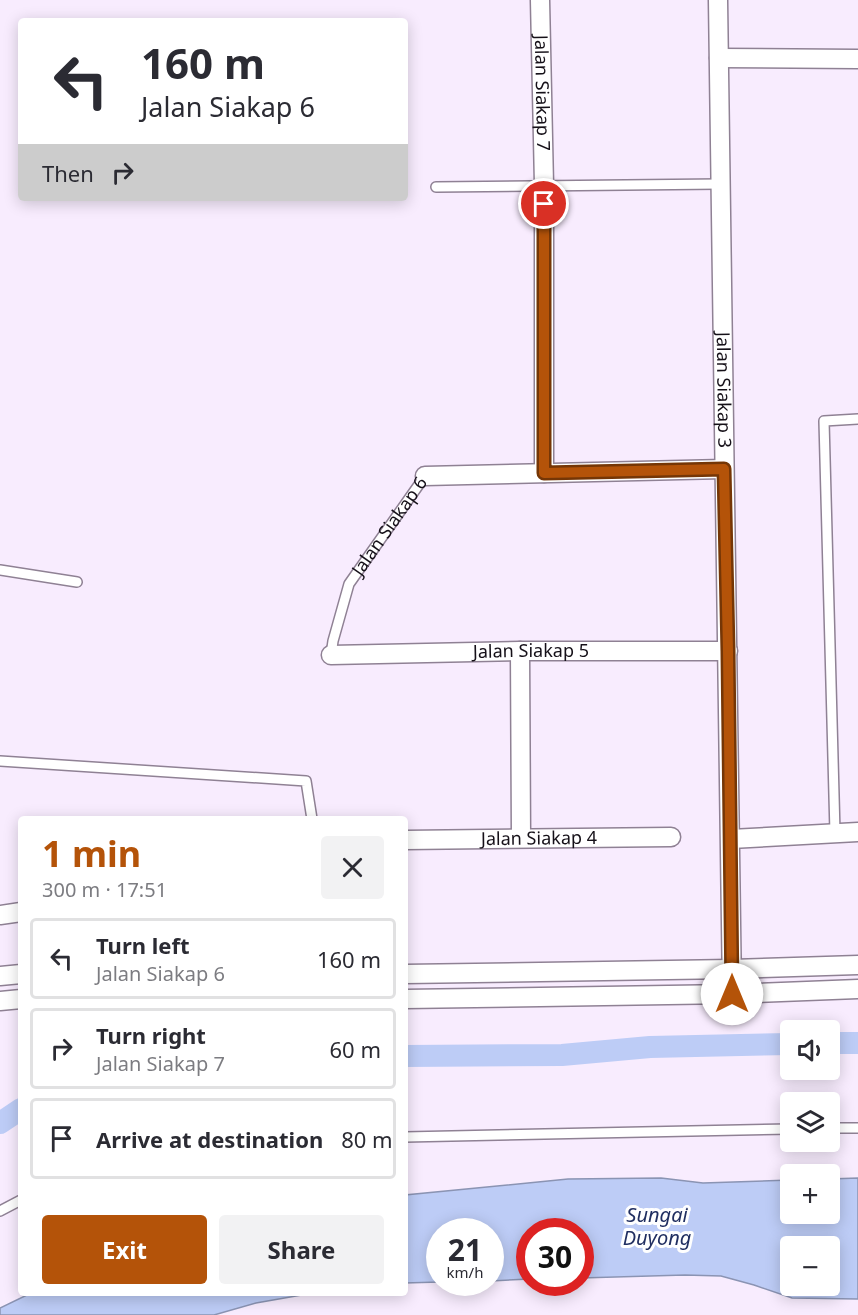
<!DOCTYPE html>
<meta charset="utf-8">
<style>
:root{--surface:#fff;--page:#f2f2f3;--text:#2b2b33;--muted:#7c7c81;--line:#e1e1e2;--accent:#b45309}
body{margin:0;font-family:"Noto Sans",sans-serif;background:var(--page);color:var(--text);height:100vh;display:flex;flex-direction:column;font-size:22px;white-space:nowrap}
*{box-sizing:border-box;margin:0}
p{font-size:20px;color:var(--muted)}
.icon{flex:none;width:33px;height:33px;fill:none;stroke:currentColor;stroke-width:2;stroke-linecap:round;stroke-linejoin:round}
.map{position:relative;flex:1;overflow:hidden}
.side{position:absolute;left:18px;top:816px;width:390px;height:480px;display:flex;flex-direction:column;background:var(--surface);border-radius:6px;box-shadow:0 3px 15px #0003}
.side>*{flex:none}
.banner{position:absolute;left:18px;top:18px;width:390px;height:183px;border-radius:6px;box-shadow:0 3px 15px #0003;background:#fff;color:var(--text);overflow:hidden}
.controls{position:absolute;left:780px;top:1020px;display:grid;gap:12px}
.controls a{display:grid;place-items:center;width:60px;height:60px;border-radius:6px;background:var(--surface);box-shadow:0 3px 15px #0003;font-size:30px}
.speed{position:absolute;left:426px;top:1218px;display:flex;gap:12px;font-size:30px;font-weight:700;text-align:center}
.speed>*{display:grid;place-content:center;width:78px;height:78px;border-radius:50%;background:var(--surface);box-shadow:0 3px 15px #0003;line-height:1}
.speed small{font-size:15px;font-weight:400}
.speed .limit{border:9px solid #d22;background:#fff;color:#111}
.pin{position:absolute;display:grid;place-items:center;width:51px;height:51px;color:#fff;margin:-26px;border:3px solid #fff;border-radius:50%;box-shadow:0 2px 6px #0007}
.me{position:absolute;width:66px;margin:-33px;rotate:0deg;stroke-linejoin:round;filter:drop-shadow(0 0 4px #0008)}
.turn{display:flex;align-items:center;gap:21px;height:126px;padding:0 24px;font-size:27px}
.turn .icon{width:78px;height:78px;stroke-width:2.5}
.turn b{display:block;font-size:42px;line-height:51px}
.then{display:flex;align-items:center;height:57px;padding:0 24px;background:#0003;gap:12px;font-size:22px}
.round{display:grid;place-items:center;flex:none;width:63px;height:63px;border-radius:6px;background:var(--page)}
.overview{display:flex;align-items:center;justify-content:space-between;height:102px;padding:0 24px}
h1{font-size:36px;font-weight:700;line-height:45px;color:var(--accent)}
.button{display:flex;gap:12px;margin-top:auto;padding:12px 24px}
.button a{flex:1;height:69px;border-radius:6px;background:var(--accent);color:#fff;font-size:24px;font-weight:700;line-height:69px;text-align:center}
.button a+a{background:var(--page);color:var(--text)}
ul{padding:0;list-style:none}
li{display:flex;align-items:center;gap:18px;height:81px;margin:0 12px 9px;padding:0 12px;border:3px solid var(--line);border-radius:6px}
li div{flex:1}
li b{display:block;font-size:22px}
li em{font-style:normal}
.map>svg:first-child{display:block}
.water{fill:#bdccf6;stroke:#8b94b3;stroke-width:1.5;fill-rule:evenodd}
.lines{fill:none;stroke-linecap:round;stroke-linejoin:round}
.canal{stroke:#bdccf6;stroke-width:22}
.lane-casing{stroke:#8f8194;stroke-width:12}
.street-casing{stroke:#8f8194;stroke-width:21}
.lane{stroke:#fff;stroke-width:9}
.street{stroke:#fff;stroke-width:18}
.route-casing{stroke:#753606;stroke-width:15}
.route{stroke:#b45309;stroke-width:10}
.labels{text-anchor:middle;stroke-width:6;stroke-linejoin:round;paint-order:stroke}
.street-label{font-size:18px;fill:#151018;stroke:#fff}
.water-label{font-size:20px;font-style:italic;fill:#212f61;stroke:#fff}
</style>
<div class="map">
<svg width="858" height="1315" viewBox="0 0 858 1315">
<rect width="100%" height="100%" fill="#f8ecfe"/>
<path class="water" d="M661,1178L703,1183L790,1180V1214H830V1179L858,1178V1299L792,1298L754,1285L721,1276L685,1275L581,1278L580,1232H530L529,1279L491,1281L490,1232H440L439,1282L405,1283V1195L568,1179ZM790,1246H830V1286H790Z
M31,1293H313L256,1303L214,1315H0V1308Z"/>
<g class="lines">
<path class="canal" d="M830,1043H858
M405,1056L562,1055L650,1047L790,1044
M0,1123L21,1109"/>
<g class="lane-casing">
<g id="lane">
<path d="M436,187L720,184"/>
<path d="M0,570L77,582"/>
<path id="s1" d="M331,655L333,641L349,584L425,476"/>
<path d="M0,761L306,781L312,819"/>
<path d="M835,833L824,421L858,419"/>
<path d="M830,1128H858"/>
<path d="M405,1137L790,1129"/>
<path d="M0,1211L21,1200"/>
</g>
</g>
<g class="street-casing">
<g id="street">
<path id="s2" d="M540,0L544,185V473"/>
<path id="s3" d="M718,0L732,994"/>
<path d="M719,58L858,59"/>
<path d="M425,476L724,469"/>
<path d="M520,651L521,838"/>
<path id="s4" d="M331,655L520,651H728"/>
<path d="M731,839L858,832"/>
<path id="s5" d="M405,840L671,837"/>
<path d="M0,915L21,912"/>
<path d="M405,974L732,969L858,965"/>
<path d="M0,976L21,974"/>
<path d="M405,999L732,994L858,989"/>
<path d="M0,1001L21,999"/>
</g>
</g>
<use href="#lane" class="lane"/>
<use href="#street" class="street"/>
</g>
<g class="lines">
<g class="route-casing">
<path id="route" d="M544,204V473L724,469L728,651L732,994"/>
</g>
<use href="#route" class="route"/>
</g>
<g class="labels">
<g class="street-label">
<text dy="6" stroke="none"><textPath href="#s2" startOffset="93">Jalan Siakap 7</textPath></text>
<text dy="6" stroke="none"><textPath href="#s3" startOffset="390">Jalan Siakap 3</textPath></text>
<text dy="6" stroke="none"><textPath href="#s1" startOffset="144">Jalan Siakap 6</textPath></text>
<text dy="6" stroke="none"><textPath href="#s4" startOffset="200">Jalan Siakap 5</textPath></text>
<text dy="6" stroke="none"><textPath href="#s5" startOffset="134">Jalan Siakap 4</textPath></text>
</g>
<g class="water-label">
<text x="657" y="1222">Sungai<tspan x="657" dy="23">Duyong</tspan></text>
</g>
</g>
</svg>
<div class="controls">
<a><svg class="icon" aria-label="sound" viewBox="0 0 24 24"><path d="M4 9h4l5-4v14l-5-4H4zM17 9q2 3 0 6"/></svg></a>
<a><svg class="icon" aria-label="layers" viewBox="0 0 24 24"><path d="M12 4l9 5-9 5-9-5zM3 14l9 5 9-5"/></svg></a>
<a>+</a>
<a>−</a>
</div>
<div class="speed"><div>21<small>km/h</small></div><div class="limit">30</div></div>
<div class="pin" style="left:544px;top:204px;background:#d93025"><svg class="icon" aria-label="arrive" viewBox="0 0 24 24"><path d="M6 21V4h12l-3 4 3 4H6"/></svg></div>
<svg class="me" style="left:732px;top:994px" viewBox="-20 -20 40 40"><circle r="19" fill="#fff"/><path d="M0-13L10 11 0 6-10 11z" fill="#b45309"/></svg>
<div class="banner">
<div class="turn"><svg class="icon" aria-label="left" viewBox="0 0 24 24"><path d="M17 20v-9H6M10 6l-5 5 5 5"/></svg><div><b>160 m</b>Jalan Siakap 6</div></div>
<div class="then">Then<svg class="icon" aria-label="right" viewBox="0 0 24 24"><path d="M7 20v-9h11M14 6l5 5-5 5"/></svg></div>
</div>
<section class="side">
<div class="overview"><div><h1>1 min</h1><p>300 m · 17:51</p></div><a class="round"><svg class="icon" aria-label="close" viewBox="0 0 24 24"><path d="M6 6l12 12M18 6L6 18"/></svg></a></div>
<ul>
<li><svg class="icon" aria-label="left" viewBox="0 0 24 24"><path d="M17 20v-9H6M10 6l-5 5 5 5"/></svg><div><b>Turn left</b><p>Jalan Siakap 6</p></div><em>160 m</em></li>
<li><svg class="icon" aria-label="right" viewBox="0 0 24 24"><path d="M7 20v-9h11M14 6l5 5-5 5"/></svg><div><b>Turn right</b><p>Jalan Siakap 7</p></div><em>60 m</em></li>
<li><svg class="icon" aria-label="arrive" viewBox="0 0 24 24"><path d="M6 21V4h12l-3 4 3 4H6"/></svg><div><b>Arrive at destination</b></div><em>80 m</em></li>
</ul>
<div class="button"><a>Exit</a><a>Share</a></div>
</section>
</div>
